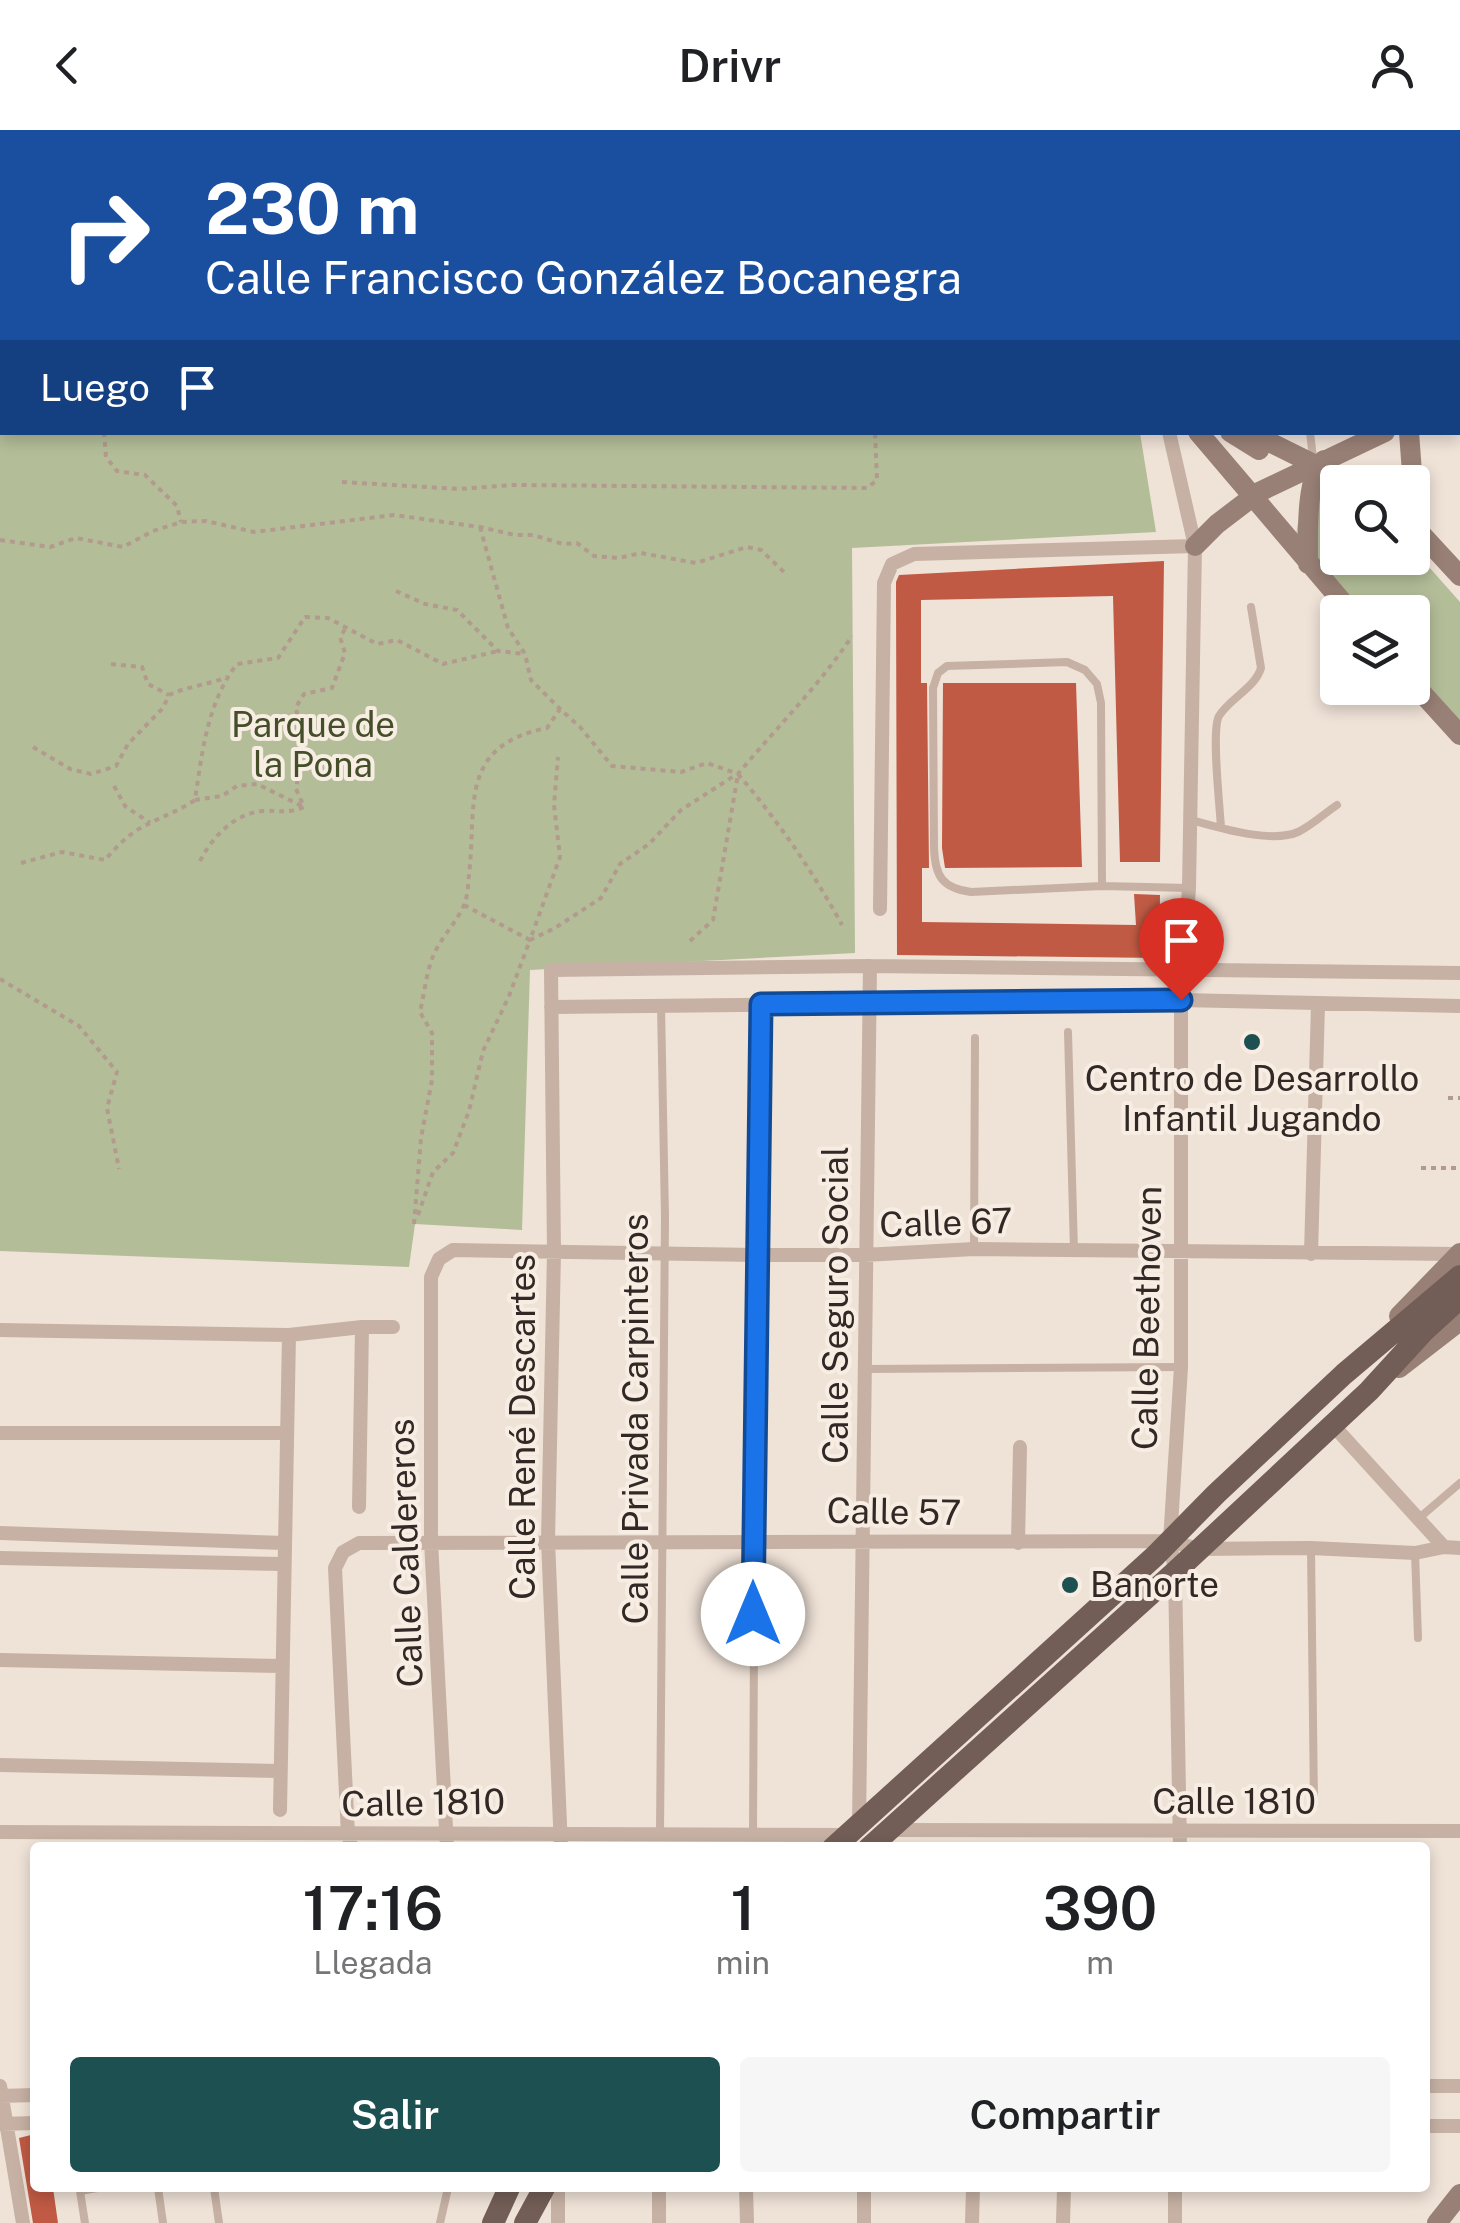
<!DOCTYPE html>
<html lang="es">
<meta charset="utf-8">
<style>
:root{--surface:#fff;--page:#f6f6f6;--text:#202124;--muted:#757577;--accent:#1d5151}
body{margin:0;font-family:"Public Sans",sans-serif;background:var(--page);color:var(--text);height:100vh;display:flex;flex-direction:column;font-size:38px;white-space:nowrap}
*{box-sizing:border-box;margin:0}
p{font-size:32px;color:var(--muted)}
.icon{flex:none;width:55px;height:55px;fill:none;stroke:currentColor;stroke-width:2;stroke-linecap:round;stroke-linejoin:round}
.map{position:relative;flex:1;overflow:hidden}
.details{position:absolute;left:30px;top:1712px;width:1400px;height:350px;display:flex;flex-direction:column;background:var(--surface);border-radius:10px;box-shadow:0 5px 15px #0003}
.details>*{flex:none}
.guide{position:absolute;left:0px;top:0px;width:1460px;height:305px;box-shadow:0 5px 15px #0003;background:#1a4fa0;color:#fff;overflow:hidden}
.tools{position:absolute;left:1320px;top:335px;display:grid;gap:20px}
.tools a{display:grid;place-items:center;width:110px;height:110px;border-radius:10px;background:var(--surface);box-shadow:0 5px 15px #0003;font-size:50px}
.pin{position:absolute;display:grid;place-items:center;width:85px;height:85px;color:#fff;margin:-102px -42px;border-radius:50% 50% 50% 0;rotate:-45deg;box-shadow:0 0 10px #0007}
.pin .icon{rotate:45deg}
.me{position:absolute;width:110px;margin:-55px;rotate:0deg;stroke-linejoin:round;filter:drop-shadow(0 0 8px #0008)}
.turn{display:flex;align-items:center;gap:35px;height:210px;padding:0 40px;font-size:45px}
.turn .icon{width:130px;height:130px;stroke-width:2.5}
.turn b{display:block;font-size:70px;line-height:85px}
.then{display:flex;align-items:center;height:95px;padding:0 40px;background:#0003;gap:20px;font-size:38px}
.eta{display:flex;justify-content:space-evenly;align-items:center;height:170px;text-align:center}
.eta b{font-size:60px;font-weight:600;line-height:70px}
.action{display:flex;gap:20px;margin-top:auto;padding:20px 40px}
.action a{flex:1;height:115px;border-radius:10px;background:var(--accent);color:#fff;font-size:40px;font-weight:600;line-height:115px;text-align:center}
.action a+a{background:var(--page);color:var(--text)}
header{display:flex;justify-content:space-between;align-items:center;height:130px;padding:0 40px;background:var(--surface);font-size:45px;font-weight:600}
.map>svg:first-child{display:block}
.green{fill:#b3bd98}
.building{fill:#c05a44}
.lines{fill:none;stroke-linecap:round;stroke-linejoin:round}
.path{stroke:#b29b8e;stroke-width:4;stroke-dasharray:5 5;stroke-linecap:butt}
.lane{stroke:#c6b1a4;stroke-width:8}
.street{stroke:#c6b1a4;stroke-width:14}
.secondary{stroke:#998076;stroke-width:20}
.primary{stroke:#735e57;stroke-width:22}
.route-casing{stroke:#114b97;stroke-width:25}
.route{stroke:#1a73e8;stroke-width:18}
.poi-dot{fill:#1d5151;stroke:#f7ede3;stroke-width:4}
.labels{text-anchor:middle;stroke-width:8;stroke-linejoin:round;paint-order:stroke}
.park-label{font-size:35px;fill:#444f2a;stroke:#f7ede3}
.poi-label{font-size:35px;fill:#322825;stroke:#f7ede3}
.street-label{font-size:35px;fill:#322825;stroke:#f7ede3}
</style>
<header><svg class="icon" aria-label="back" viewBox="0 0 24 24"><path d="M15 5l-7 7 7 7"/></svg>Drivr<svg class="icon" aria-label="person" viewBox="0 0 24 24"><circle cx="12" cy="8" r="4"/><path d="M4 21q1-7 8-7t8 7"/></svg></header>
<div class="map">
<svg width="1460" height="2093" viewBox="0 0 1460 2093">
<rect width="100%" height="100%" fill="#efe2d7"/>
<path class="green" d="M0,0L806,2H2V302L1140,303L1156,402L852,418L855,823L530,840L522,1100L415,1094L409,1137L0,1121Z
M914,0H1123L1124,2H917Z
M1328,351L1337,356L1338,428H1412L1413,419L1460,472V592L1413,541L1412,482H1358L1296,416C1296,386 1303,367 1328,351Z"/>
<path class="building" d="M1164,431L1160,732H1120L1113,466L921,470V553H927L929,738H922V792L1136,795L1134,764L1160,765L1159,828L897,825L896,452L899,445Z
M943,553H1076L1082,737L945,738L942,718Z
M35,2004V2058H53L58,2093H33L19,2008Z"/>
<g class="lines">
<path class="path" d="M768,0L769,2
M811,0L813,2
M228,2L229,0
M251,2L253,0
M0,247L2,246
M0,261L2,260
M104,302L106,327L117,341L145,345L177,376L181,392
M342,352L459,359L513,355L867,358L877,350L875,302
M480,397L508,498L525,524L531,550L560,579
M0,410L50,417L76,408L123,417L153,401L181,392L206,391L254,402L394,385L480,397L515,405H533L563,414L577,413L594,426L619,428L641,423L696,433L747,417L761,420L787,445
M396,461L425,474L457,480L498,521L525,524
M111,534L142,537L148,554L169,565
M33,617L70,639L91,644L116,636L128,614L163,578L169,565C188,556 208,555 227,547
M738,644C778,691 812,740 842,795
M114,656L125,676L150,693
M195,670L222,666L237,656L257,654L304,677
M200,731C212,707 235,683 263,681C280,680 288,684 304,677L296,659L302,621L296,577L304,564L332,558L345,523L340,507L347,496
M21,733L62,722L105,730C112,722 120,713 129,706C147,691 173,685 195,670C202,623 207,573 237,534L278,528L305,487L328,488L377,514L397,510L443,534L498,521
M464,775L530,810L560,727L554,675L558,627
M690,811L713,790L738,644
M0,849L79,896L117,942L107,978L119,1039
M1448,968H1460
M1421,1038H1460
M418,1085L433,1042L453,1023L469,981L483,921L509,866L530,810L555,798L601,768L620,734L649,714L681,680L737,644
M414,1094L421,1008L432,950V903L420,882C424,865 426,845 432,829C439,809 456,794 464,775C468,766 468,754 469,745C477,675 458,616 547,598L560,579L580,597L612,636L681,642L707,633L738,644C776,598 819,556 852,506"/>
<path class="lane" d="M1310,302L1313,328
M1188,689C1216,697 1271,714 1298,702C1311,696 1325,683 1337,675
M1221,698C1220,677 1211,600 1219,586C1230,568 1255,558 1261,538L1251,477
M1102,756L1101,573L1097,554L1085,540L1067,532L947,536L938,543L933,558L934,718C935,746 942,758 971,762L1102,756L1189,758
M1068,902L1074,1121
M974,1119L975,908
M865,1239L1181,1237
M1418,1389L1460,1353
M1311,1418L1314,1675
M1415,1423L1418,1508
M753,1702L756,1125L761,874
M660,1704L665,1087L661,875
M158,2058L163,2093
M214,2058L219,2093
M85,2093L80,2061L97,2058
M440,2093L448,2058"/>
<path class="street" d="M1169,302L1195,416L1189,758L1181,870V1237L1170,1411L1175,1442L1180,1718
M880,779L884,453L892,434L914,424L1195,416
M551,877L1181,870L1460,876
M1311,1124L1318,874
M0,1200L289,1205L362,1197H393
M1331,1293L1444,1417
M0,1303H287
M359,1377L362,1197
M0,1403L284,1413
M1018,1413L1020,1317
M0,1428L283,1434
M0,1530L282,1536
M0,1635L279,1641
M280,1680L289,1205
M859,1694L870,836
M889,1700L1460,1701
M0,1702L847,1705
M352,1718L348,1705L335,1438L343,1422L359,1413L1170,1411L1198,1419L1311,1418L1415,1423L1444,1417L1460,1418
M447,1718L431,1411V1147L439,1129L453,1120L756,1125H864L974,1119L1458,1124
M561,1718L548,1411L554,1122L551,840L870,836L1460,843
M0,1956L23,2093
M1425,1956H1460
M0,1966L35,1965
M1,1994L35,1993
M1425,1996H1460
M558,2058V2093
M659,2058V2093
M746,2058L747,2093
M864,2093V2058
M972,2093L973,2058
M1063,2093L1064,2058
M1175,2093V2058"/>
<path class="secondary" d="M837,0L840,2
M873,0L876,2
M1355,0V2
M1394,0V2
M1458,292H1460
M1198,302L1351,482
M1230,302L1259,320
M1249,302L1350,352
M1409,302L1416,397
M1412,394L1460,446
M1195,416L1217,394L1259,362L1385,302
M1308,434C1308,408 1305,347 1324,330
M1412,552L1460,605
M1399,1186L1460,1123
M1399,1238L1460,1191
M1437,2093L1460,2064"/>
<path class="primary" d="M833,1718L1155,1426L1216,1364L1344,1244L1460,1146
M869,1718L1175,1442L1369,1261L1423,1202L1460,1168
M493,2093L509,2058
M525,2093L544,2058"/>
</g>
<g class="lines">
<g class="route-casing">
<path id="route" d="M753,1484L761,874L1181,870"/>
</g>
<use href="#route" class="route"/>
</g>
<g class="poi-dot">
<circle cx="1252" cy="912" r="10"/>
<circle cx="1070" cy="1455" r="10"/>
</g>
<g class="labels">
<g class="park-label">
<text x="313" y="607">Parque de<tspan x="313" dy="40">la Pona</tspan></text>
</g>
<g class="poi-label">
<text x="1252" y="961">Centro de Desarrollo<tspan x="1252" dy="40">Infantil Jugando</tspan></text>
<text x="1090" y="1467" text-anchor="start">Banorte</text>
</g>
<g class="street-label">
<text transform="translate(946 1093) rotate(-2)" y="12">Calle 67</text>
<text transform="translate(836 1175) rotate(-90)" y="12">Calle Seguro Social</text>
<text transform="translate(1147 1188) rotate(-89)" y="12">Calle Beethoven</text>
<text transform="translate(636 1289) rotate(-90)" y="12">Calle Privada Carpinteros</text>
<text transform="translate(523 1297) rotate(-90)" y="12">Calle René Descartes</text>
<text transform="translate(894 1382) rotate(1)" y="12">Calle 57</text>
<text transform="translate(406 1423) rotate(-92)" y="12">Calle Caldereros</text>
<text x="1234" y="1684">Calle 1810</text>
<text transform="translate(423 1673) rotate(-1)" y="12">Calle 1810</text>
</g>
</g>
</svg>
<div class="tools">
<a><svg class="icon" aria-label="search" viewBox="0 0 24 24"><circle cx="10" cy="10" r="6"/><path d="M15 15l6 6"/></svg></a>
<a><svg class="icon" aria-label="layers" viewBox="0 0 24 24"><path d="M12 4l9 5-9 5-9-5zM3 14l9 5 9-5"/></svg></a>
</div>
<div class="pin" style="left:1181px;top:870px;background:#d93025"><svg class="icon" aria-label="arrive" viewBox="0 0 24 24"><path d="M6 21V4h12l-3 4 3 4H6"/></svg></div>
<svg class="me" style="left:753px;top:1484px" viewBox="-20 -20 40 40"><circle r="19" fill="#fff"/><path d="M0-13L10 11 0 6-10 11z" fill="#1a73e8"/></svg>
<div class="guide">
<div class="turn"><svg class="icon" aria-label="right" viewBox="0 0 24 24"><path d="M7 20v-9h11M14 6l5 5-5 5"/></svg><div><b>230 m</b>Calle Francisco González Bocanegra</div></div>
<div class="then">Luego<svg class="icon" aria-label="arrive" viewBox="0 0 24 24"><path d="M6 21V4h12l-3 4 3 4H6"/></svg></div>
</div>
<section class="details">
<div class="eta">
<div><b>17:16</b><p>Llegada</p></div>
<div><b>1</b><p>min</p></div>
<div><b>390</b><p>m</p></div>
</div>
<div class="action"><a>Salir</a><a>Compartir</a></div>
</section>
</div>
